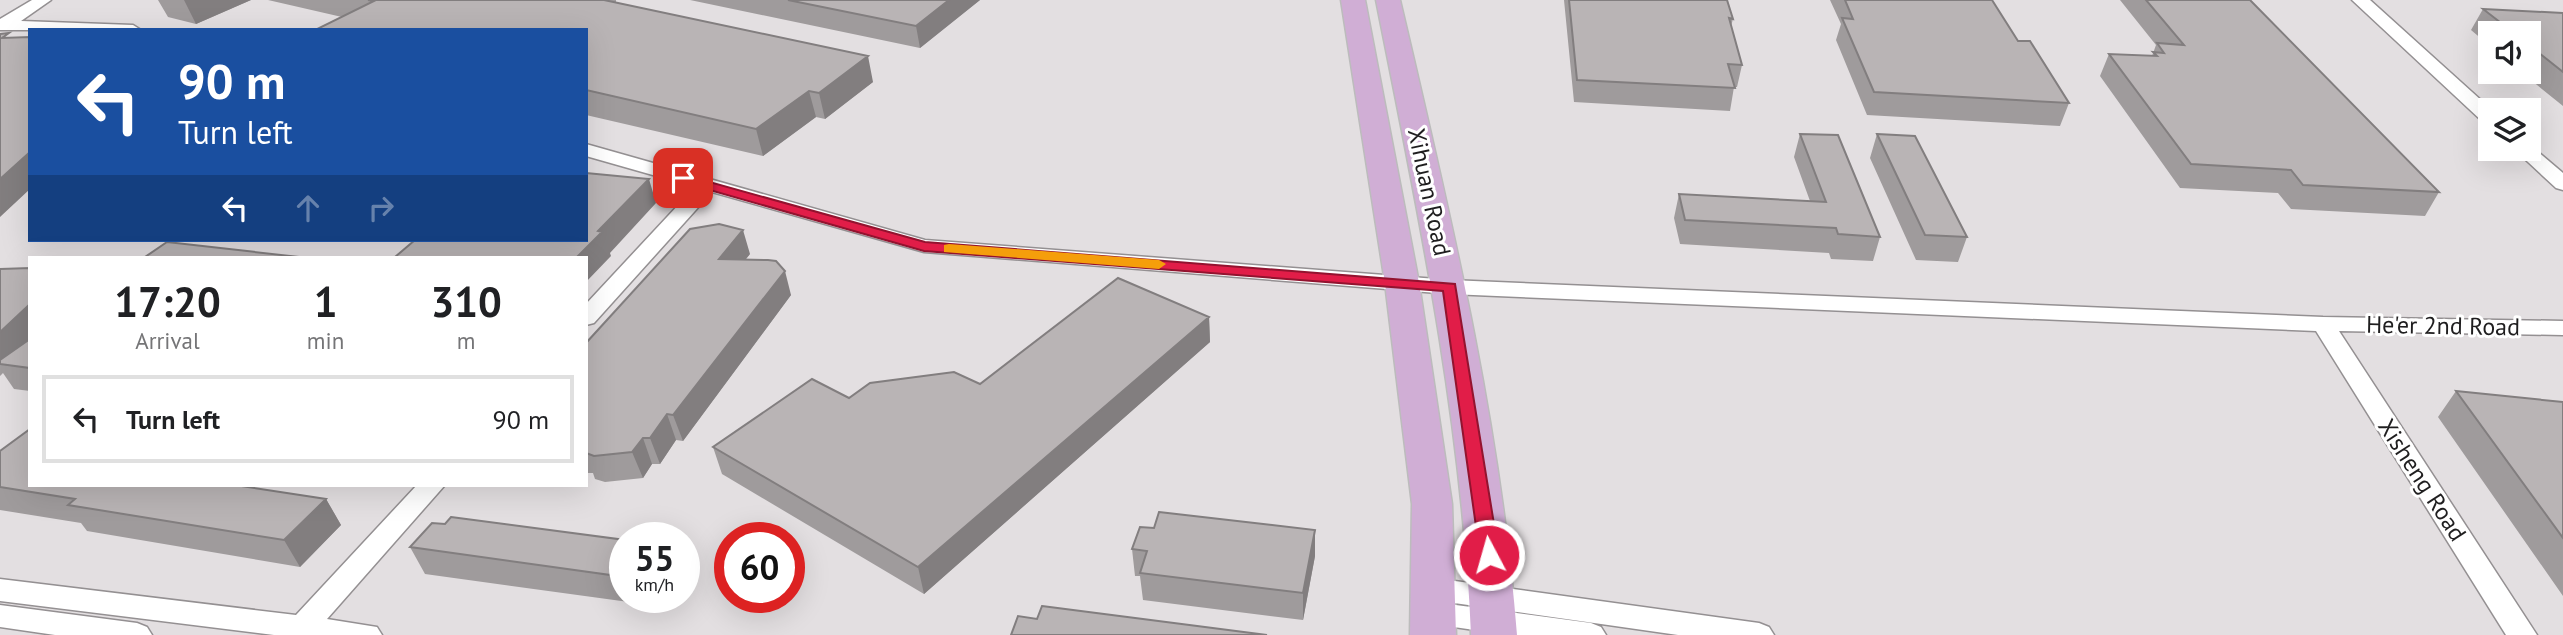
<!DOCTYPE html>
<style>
:root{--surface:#fff;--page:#f6f6f6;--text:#202124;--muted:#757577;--line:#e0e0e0}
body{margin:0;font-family:"PT Sans",sans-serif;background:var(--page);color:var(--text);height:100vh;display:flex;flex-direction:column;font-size:26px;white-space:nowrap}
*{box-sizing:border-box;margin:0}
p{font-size:23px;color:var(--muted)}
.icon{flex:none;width:38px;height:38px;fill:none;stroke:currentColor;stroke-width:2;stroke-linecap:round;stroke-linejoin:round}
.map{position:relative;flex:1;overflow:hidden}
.drawer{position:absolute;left:28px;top:256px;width:560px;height:231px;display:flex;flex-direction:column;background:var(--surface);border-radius:0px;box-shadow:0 7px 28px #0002}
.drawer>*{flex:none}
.guide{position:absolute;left:28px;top:28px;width:560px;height:214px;border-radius:0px;box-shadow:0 7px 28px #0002;background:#1a4fa0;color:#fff;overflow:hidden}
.controls{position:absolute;left:2478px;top:21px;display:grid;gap:14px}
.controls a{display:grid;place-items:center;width:63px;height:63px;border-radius:0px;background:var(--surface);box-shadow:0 7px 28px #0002;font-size:35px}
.speed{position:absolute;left:609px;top:522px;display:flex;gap:14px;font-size:35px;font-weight:700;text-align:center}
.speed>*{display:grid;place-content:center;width:91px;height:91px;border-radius:50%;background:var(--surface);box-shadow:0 7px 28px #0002;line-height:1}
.speed small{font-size:18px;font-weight:400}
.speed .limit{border:10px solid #d22;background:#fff;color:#111}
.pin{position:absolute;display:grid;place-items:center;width:60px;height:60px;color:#fff;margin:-30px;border-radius:14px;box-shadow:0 4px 10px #0006}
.me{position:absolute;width:77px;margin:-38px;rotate:354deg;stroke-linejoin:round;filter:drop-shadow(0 0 5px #0008)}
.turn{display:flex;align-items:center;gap:24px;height:147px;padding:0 35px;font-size:32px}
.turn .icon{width:91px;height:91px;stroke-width:2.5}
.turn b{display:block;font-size:49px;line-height:60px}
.lanes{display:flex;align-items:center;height:66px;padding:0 35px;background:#0003;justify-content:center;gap:35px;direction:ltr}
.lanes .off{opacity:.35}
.eta{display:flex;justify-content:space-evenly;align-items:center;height:119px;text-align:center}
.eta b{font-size:42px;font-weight:700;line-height:49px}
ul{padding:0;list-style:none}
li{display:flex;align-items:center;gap:21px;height:88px;margin:0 14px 10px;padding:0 21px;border:4px solid var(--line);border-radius:0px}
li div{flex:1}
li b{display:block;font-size:26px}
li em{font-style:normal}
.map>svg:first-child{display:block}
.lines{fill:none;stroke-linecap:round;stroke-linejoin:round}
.street-casing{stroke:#949092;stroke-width:3}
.primary-casing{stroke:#bcbcbc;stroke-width:3}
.street{fill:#fff;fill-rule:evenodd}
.primary{fill:#d0aed5;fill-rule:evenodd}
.wall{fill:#9f9b9c}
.shaded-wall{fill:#827e7f}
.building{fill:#b9b4b5;stroke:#827e7f;stroke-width:2}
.route{fill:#e11d48;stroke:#92132f;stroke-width:2}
.slow{fill:#f59e0b}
.labels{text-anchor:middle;stroke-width:6;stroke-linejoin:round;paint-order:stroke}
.street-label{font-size:24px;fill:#1f1e1f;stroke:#fff}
</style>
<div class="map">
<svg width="2563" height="635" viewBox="0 0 2563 635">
<rect width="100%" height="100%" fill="#e3dfe1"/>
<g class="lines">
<g class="street-casing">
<path id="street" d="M32,0H51L21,21L133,25L141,30H0V19Z
M2352,0H2370L2492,110L2490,124L2483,122Z
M586,144L925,240L1450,280L2323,317L2563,321V335L2339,331L2537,635H2506L2316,331L1450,294L924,252L712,192L594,323L586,325V304L695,187L586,156Z
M2529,144L2563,173V190L2556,188L2514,149H2529Z
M417,485H445L327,619L377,627L382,635H274L0,601V579L296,615Z
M1433,578L1759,623L1769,627L1774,635H1678L1433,600L1423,597L1419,589L1423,581Z
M1433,602L1591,623L1601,627L1606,635H1509L1433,624L1423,621L1419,613L1423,605Z
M0,605L137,623L147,627L152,635H55L0,627Z"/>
</g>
<g class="primary-casing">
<path id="primary" d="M1341,0H1365L1419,283L1452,504L1456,635H1410L1412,504L1385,283Z
M1376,0H1400C1449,210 1500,419 1517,635H1471C1462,419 1418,211 1376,0Z"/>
</g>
<use href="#street" class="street"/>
<use href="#primary" class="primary"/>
</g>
<path class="wall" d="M158,0H251L196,24L168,17Z
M268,0H616V2L873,82L825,119L816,117L763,156L586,115V30H318L317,29L342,17Z
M690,0H980L920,48Z
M1564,0H1727L1733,19L1731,26L1742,65L1737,87H1734L1730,111L1574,102Z
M1830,0H1992L2018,41L2069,103L2060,126L1867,115L1836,40L1841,24Z
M2120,0H2250L2439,192L2425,216L2291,209L2278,193L2180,188L2100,76L2109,54L2152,56L2156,45Z
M2483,9L2563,13V106L2521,72H2529V33H2490V46L2471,30Z
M1800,134L1880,237L1873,261L1831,259L1829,253L1680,244L1674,218L1679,194L1810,201L1794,157Z
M1877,134L1967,237L1958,262L1916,260L1870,158Z
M750,254L746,259L791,295L683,441L676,440L660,464H652L643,478L605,482L595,479L593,473H586V343Z
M30,268V391L14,389L3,373L0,376V269Z
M1209,317L1210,342L924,594L722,474L713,447L849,398L980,384Z
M2456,391L2563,402V596L2438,417Z
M0,451L30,485L326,499L341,525L300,567L87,531L81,523L0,510Z
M1154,528L1315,530V556L1303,620L1143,600L1140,576H1135L1132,549Z
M625,540V597H664L658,606L425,574L410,547Z"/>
<path class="shaded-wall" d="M184,0H251L196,24Z
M949,0H980L920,48L916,26Z
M868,56L873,82L825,119L819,93Z
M809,91L816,117L763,156L756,129Z
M30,152V189L0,217V179Z
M649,179L656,203L610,253L611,256L586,282V257H577L598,231Z
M743,230L750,254L726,283L719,259Z
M785,271L791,295L683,441L673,415Z
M30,304V346L0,364V332Z
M1209,317L1210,342L924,594L918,567Z
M667,414L676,440L660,464L650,438Z
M643,438L652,464L643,478L632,452Z
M326,499L341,525L300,567L284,540Z
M1315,530V556L1303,620V593Z
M654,597H664L658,606Z"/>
<path class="building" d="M368,0H604L868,56L819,93L809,91L756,129L586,90V30H322L317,29L374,1Z
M788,0H949L916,26Z
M1569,0H1727L1733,19L1729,18L1742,65L1728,64L1735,88L1577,80Z
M1845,0H1992L2018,41H2030L2069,103L1874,92L1842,18L1853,19Z
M2146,0H2250L2439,192L2303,185L2291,170L2191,164L2109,54L2157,56L2153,52L2164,53L2157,43L2184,45Z
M2483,9L2563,13V72L2529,45V33H2514Z
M9,33L2,38L30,37V152L0,179V34Z
M1800,134L1838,135L1880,237L1838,234L1836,228L1685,220L1679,194L1826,202Z
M1877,134L1915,136L1967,237L1925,235Z
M586,173L649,179L598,231L602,232L577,257H395L415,240H586Z
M719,224L743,230L719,259L768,260L776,261L785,271L673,415L667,414L650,438H643L632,452L594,456L586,453V343L690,229Z
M167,242L299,257H145Z
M30,268V304L0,332V269Z
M1118,278L1209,317L918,567L713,447L812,379L849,398L870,383L954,372L980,384Z
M30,339V368L0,364V360Z
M2456,391L2563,402V538Z
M30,429V485H235L326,499L284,540L68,505L75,499L0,487V451Z
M1159,512L1315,530L1303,593L1140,573L1147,551L1132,549L1140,527L1154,528Z
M451,517L625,540V577L410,547L432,523L445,524Z
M1042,606L1267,635H1011L1018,616L1037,619Z"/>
<path class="route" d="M678,176H688L925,242L1455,284L1499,555L1489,563L1480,555L1443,291L924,251L678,181Z"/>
<path class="slow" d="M949,244L1159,260L1166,264L1159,269L944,252V245Z"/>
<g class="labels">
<g class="street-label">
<text transform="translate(1429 192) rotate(78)" y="8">Xihuan Road</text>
<text transform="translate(2443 326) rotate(1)" y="8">He'er 2nd Road</text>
<text transform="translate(2422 480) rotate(57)" y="8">Xisheng Road</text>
</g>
</g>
</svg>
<div class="controls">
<a><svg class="icon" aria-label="sound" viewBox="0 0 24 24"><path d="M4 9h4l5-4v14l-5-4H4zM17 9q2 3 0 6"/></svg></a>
<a><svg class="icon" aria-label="layers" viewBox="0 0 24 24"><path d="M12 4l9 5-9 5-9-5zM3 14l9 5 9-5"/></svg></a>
</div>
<div class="speed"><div>55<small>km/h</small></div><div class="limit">60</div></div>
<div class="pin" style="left:683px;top:178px;background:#d93025"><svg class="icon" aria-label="arrive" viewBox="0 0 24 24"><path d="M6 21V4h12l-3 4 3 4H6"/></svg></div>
<svg class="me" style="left:1489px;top:555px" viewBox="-20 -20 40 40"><circle r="17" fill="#e11d48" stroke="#fff" stroke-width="3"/><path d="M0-11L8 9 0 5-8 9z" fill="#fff"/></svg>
<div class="guide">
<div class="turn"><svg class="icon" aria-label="left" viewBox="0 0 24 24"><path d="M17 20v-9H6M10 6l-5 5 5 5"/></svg><div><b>90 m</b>Turn left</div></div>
<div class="lanes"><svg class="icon" aria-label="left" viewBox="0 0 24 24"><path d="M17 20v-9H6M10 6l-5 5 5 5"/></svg><svg class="icon off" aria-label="ahead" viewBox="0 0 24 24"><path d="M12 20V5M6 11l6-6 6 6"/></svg><svg class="icon off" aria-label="right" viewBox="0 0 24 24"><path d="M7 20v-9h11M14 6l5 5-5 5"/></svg></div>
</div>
<section class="drawer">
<div class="eta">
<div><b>17:20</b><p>Arrival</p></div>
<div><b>1</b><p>min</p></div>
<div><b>310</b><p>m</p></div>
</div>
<ul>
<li><svg class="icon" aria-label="left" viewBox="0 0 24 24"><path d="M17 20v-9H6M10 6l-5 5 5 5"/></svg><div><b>Turn left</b></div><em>90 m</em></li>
</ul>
</section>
</div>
